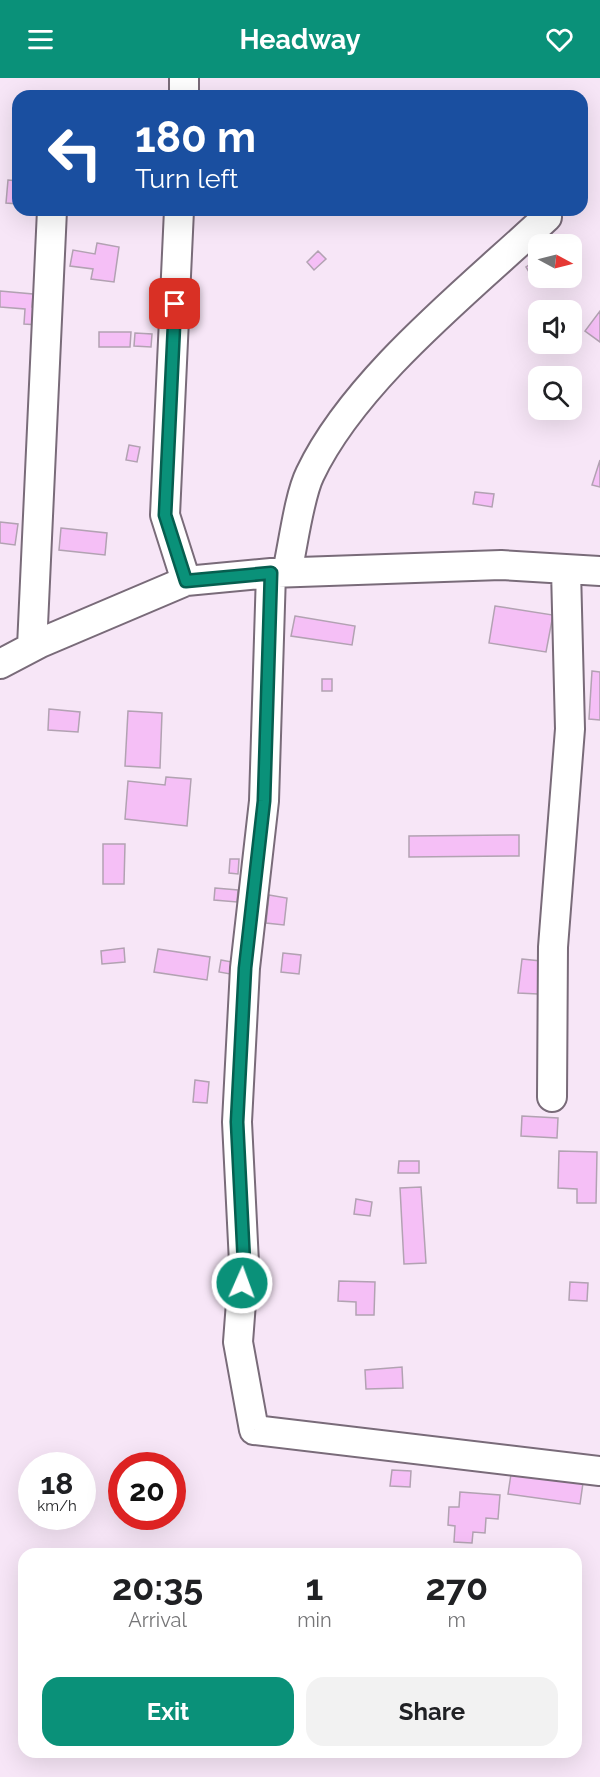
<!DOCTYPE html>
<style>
:root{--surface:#fff;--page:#f2f2f2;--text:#202124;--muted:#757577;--accent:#0a9179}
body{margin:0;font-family:Raleway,sans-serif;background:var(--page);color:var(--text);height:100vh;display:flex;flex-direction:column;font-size:22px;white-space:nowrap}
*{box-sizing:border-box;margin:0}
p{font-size:20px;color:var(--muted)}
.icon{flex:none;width:33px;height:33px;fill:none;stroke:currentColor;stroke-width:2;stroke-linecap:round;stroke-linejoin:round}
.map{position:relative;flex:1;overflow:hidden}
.sheet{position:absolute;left:18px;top:1470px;width:564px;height:210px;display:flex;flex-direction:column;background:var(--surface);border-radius:18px;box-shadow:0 6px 24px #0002}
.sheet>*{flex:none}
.hud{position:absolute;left:12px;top:12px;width:576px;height:126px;border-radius:18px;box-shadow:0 6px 24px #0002;background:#1a4fa0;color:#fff;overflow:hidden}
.needle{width:39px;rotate:97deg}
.controls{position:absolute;left:528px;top:156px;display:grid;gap:12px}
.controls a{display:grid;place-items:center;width:54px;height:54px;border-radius:12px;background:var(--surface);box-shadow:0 6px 24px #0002;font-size:30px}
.speed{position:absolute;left:18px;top:1374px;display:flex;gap:12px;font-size:30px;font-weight:700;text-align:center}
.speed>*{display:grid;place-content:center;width:78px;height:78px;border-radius:50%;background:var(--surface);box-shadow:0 6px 24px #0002;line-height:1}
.speed small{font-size:15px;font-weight:400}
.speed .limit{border:9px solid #d22;background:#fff;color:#111}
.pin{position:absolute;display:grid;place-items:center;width:51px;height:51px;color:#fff;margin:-26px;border-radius:12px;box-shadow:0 3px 9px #0006}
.me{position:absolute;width:66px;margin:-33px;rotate:2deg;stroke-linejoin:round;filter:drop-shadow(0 0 4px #0008)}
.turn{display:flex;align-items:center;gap:21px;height:126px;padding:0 24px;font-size:27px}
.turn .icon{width:78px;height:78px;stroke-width:2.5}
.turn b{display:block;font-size:42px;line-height:51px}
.eta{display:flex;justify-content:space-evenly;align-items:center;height:102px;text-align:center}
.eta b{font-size:36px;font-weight:700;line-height:42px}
.action{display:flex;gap:12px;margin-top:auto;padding:12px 24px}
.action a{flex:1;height:69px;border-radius:18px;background:var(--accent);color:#fff;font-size:24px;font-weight:700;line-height:69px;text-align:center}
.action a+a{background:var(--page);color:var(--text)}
header{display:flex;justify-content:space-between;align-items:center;height:78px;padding:0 24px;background:var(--accent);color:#fff;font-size:27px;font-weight:700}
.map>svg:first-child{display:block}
.building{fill:#f5bff6;stroke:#b2a2b2;stroke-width:1.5}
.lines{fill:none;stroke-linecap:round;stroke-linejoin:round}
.minor-casing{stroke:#796b79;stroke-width:32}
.minor{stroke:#fff;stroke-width:28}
.route-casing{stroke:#065e4f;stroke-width:15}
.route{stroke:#0a9179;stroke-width:10}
</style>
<header><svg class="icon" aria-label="menu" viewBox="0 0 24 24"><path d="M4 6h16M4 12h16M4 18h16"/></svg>Headway<svg class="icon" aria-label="heart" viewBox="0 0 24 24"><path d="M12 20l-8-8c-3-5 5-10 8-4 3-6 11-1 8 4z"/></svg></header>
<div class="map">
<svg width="600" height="1699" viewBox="0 0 600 1699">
<rect width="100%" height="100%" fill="#f7e6f7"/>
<path class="building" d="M8,102L18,103V126L6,125Z
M97,165L119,169L114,204L91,201L93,191L70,188L73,172L95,176Z
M318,173L326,181L314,192L307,184Z
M538,181V196L532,199L526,189Z
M0,213L33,216L32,229H41L39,247L24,246L25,231L0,229Z
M600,233V264L585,253Z
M99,254H131L130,269H99Z
M135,255L152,256L151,269L134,268Z
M129,367L140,369L137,384L126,382Z
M600,382V409L592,407Z
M475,414L494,416L492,429L473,426Z
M0,444L18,446L15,467L0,465Z
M61,450L107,455L105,477L59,472Z
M495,528L553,537L546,574L489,565Z
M295,538L355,548L352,567L291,558Z
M592,593L600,594V642L589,641Z
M322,601H332V613H322Z
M49,631L80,634L78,654L48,652Z
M128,633L162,635L160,690L125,688Z
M166,699L191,701L187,748L125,741L128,703L165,707Z
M519,757V778L409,779V758Z
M103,766H125L124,806H103Z
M230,781H239L238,796L229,795Z
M215,810L238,812L237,824L214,822Z
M269,817L287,820L284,847L266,845Z
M124,870L125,884L102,886L101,873Z
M158,871L210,879L207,902L154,894Z
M283,875L301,877L299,896L281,894Z
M522,881L541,883L538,916L518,915Z
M221,882L232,884L230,896L219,894Z
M195,1002L209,1004L207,1025L193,1024Z
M522,1038L558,1040L557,1060L521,1058Z
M559,1073L597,1074L596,1125H577V1111L558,1110Z
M399,1083H419V1095H398Z
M421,1109L426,1185L404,1186L400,1110Z
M356,1121L372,1124L370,1138L354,1136Z
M339,1203L375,1204L374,1237H356V1224L338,1223Z
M570,1204L588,1205L587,1223L569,1222Z
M402,1289L403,1310L366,1311L365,1292Z
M392,1392L411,1393L410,1409L390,1408Z
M511,1396L583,1405L580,1426L508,1416Z
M460,1414L500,1417L498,1441L486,1440L485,1455L473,1454L472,1465L454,1464L455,1448L448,1447L449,1429H459Z"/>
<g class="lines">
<g class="minor-casing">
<path id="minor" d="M184,18V0
M179,132L165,437L186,503
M287,494C293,468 299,418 310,396C355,301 470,211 547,139
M271,495L264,723L245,890L237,1044L244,1185L238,1264L254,1352L600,1393
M32,569L52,132
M0,586L40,565L186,503L271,495L501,487L600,493
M552,1019L553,869L570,651L566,492"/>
</g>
<use href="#minor" class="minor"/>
</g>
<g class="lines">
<g class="route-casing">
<path id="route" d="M175,226L165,437L186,503L271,495L264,723L245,890L237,1044L244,1185L242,1205"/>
</g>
<use href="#route" class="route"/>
</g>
</svg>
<div class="controls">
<a><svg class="needle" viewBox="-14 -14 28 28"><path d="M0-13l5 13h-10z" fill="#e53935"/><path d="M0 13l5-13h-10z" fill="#757577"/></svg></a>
<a><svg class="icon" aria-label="sound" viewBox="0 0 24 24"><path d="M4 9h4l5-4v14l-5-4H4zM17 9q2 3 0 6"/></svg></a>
<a><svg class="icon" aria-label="search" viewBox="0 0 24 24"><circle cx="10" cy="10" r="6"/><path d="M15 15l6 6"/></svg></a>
</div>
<div class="speed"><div>18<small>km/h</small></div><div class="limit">20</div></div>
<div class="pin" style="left:175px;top:226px;background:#d93025"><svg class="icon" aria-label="arrive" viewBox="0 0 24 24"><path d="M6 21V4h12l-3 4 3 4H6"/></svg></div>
<svg class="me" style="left:242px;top:1205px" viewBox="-20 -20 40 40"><circle r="17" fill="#0a9179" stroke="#fff" stroke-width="3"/><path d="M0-11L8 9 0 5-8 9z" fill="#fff"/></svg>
<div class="hud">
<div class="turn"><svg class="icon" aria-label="left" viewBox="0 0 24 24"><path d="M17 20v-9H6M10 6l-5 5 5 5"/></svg><div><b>180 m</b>Turn left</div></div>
</div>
<section class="sheet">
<div class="eta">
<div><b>20:35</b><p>Arrival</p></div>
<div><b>1</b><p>min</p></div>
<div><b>270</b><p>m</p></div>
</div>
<div class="action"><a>Exit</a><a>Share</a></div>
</section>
</div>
